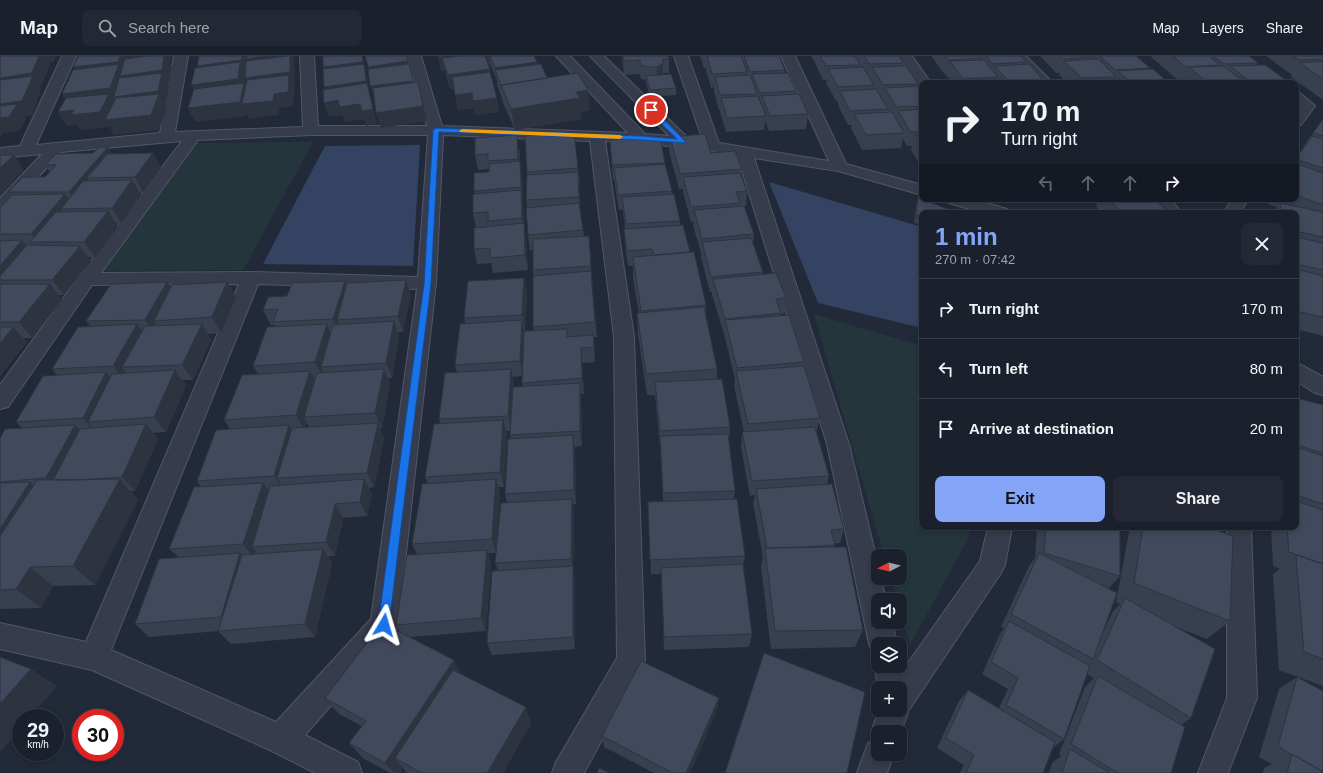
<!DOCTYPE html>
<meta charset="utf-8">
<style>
:root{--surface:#1a202c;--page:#232834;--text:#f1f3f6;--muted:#9fa3a9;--line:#383e48;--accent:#84a4f8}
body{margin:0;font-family:Helvetica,sans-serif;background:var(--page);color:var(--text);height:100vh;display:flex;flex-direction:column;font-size:15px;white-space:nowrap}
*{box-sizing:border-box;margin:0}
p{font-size:13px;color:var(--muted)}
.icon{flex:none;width:22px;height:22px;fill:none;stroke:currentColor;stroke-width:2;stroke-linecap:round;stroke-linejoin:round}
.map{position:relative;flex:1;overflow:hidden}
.details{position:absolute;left:919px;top:154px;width:380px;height:320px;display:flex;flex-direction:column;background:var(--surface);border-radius:8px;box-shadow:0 2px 6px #0003,0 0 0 1px var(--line)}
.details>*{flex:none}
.banner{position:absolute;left:919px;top:24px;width:380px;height:122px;border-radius:8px;box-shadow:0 2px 6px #0003,0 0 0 1px var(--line);background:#1a202c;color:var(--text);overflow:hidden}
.needle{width:26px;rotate:263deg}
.fabs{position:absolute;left:871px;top:493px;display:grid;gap:8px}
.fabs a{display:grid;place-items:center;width:36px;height:36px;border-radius:8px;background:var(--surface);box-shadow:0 2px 6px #0003,0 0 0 1px var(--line);font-size:20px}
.speed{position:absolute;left:12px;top:653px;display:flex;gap:8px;font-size:20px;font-weight:700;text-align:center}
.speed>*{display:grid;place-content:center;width:52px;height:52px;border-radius:50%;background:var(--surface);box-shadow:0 2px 6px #0003,0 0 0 1px var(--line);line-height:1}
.speed small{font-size:10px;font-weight:400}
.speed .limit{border:6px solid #d22;background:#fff;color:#111}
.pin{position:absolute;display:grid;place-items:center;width:34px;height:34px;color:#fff;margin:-17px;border:2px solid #fff;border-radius:50%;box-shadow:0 1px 4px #0007}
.me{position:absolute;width:44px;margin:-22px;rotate:7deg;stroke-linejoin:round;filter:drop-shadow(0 0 3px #0008)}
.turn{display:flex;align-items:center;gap:14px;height:84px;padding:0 16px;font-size:18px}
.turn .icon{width:52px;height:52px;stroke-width:2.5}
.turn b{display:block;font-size:28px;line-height:34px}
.lanes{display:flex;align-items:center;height:38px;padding:0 16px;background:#0003;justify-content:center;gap:20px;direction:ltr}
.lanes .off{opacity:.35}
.round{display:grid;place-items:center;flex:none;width:42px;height:42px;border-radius:8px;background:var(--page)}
.head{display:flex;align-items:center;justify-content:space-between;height:68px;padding:0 16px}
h1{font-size:24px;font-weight:800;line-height:30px;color:var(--accent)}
.action{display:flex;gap:8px;margin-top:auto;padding:8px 16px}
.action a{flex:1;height:46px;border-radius:8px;background:var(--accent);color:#111;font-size:16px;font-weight:800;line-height:46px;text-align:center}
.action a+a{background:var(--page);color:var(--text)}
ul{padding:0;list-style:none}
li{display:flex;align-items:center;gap:12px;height:60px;padding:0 16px;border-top:1px solid var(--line)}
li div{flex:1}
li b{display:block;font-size:15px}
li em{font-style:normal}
header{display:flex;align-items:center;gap:24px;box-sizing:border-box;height:56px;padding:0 20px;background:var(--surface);border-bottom:1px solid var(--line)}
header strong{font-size:19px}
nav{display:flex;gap:22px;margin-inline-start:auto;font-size:14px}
.search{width:280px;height:36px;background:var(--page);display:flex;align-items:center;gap:10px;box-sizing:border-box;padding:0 14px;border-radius:8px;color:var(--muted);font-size:15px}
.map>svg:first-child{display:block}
.green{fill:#24363b}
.water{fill:#354362}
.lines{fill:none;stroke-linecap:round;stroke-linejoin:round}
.street-casing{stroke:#515765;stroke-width:2}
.street{fill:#363c4b;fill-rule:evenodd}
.wall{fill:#383f4f;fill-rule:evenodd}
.shaded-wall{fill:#2e3340;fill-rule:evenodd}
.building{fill:#41495c;stroke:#2e3340}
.route{fill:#1a73e8;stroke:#114b97}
.slow{fill:#f59e0b}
</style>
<header>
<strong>Map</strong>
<div class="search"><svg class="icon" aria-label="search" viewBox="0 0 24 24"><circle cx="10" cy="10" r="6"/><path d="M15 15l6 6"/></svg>Search here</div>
<nav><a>Map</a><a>Layers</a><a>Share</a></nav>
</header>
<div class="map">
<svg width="1323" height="717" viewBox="0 0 1323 717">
<rect width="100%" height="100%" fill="#222a3a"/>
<path class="green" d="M313,86L243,214L102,215L197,87Z
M814,258L922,290V471H971L969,481L910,589L900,556V544H897L890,522H900V500H884Z"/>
<path class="water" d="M420,89L413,210L263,208L325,90Z
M769,126L922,171V272L818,247Z"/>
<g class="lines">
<g class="street-casing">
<path id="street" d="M62,0H76L36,89L160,77L174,0H188L175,76L303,71L300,0H314L318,70H427L407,0H421L442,70L628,77L556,0H570L645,78L669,80L590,0H604L688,82L703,85L674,0H688L719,87L829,105L781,0H795L846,108L922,129V139L838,115L754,102L849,388L878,509V522H881L886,544H878V566H892L897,588H878V599L873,597L869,588L827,388L737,99L683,91L605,85L634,281L645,604L584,717H552L556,706L617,602L614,281L590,85L443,79L436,227L398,569L394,578L305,679L358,706L362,717H315L270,694L92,614L0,593V567L86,586L239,228L92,229L8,351L0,353V329L80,219L182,85L61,96L6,156L0,157V142L42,98L0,102V92L20,90ZM311,79H428L418,221L251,216L101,217L198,84ZM258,228L417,233L371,563L276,666L111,594Z
M898,0H912L931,27H922V31L919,30Z
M1012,0H1026L1053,27H1038Z
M1296,37L1301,38L1315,50L1301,69L1296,70V56L1300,51L1296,48Z
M947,143H973L1007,153L1009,157H983L949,147Z
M1153,143H1170L1182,157H1165Z
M1232,143H1248L1240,157H1224Z
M1296,307L1303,310L1323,321V339L1315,337L1296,325Z
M988,471H1012L1005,509L1001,517L909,654L900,678V676H878V698H894L887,717H857L868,687L875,685L871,676L879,654H900V632H879L874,610L878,600V610H900V605L903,614L980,505Z
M1227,471H1251L1257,642L1228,717H1198L1227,642Z"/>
</g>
<use href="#street" class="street"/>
</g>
<path class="wall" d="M438,0H534L537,6V8L547,22L590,54L581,56V63L515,74L504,49L497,28V24L490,8H488L499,56L476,59L474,52L458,54L454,33H450L445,14L441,15Z
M622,0H668L669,3V17H663V19L676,32V39L650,41L646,27V24L641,23L640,18L624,19Z
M700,0H779L785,14V17L796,35V38L808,58L806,73L769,75L765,65L764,74L726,76L720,56V54H719L714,35V31L711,32L706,14V12H704Z
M811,0H899L903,7L902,10L918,28V30L922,33V112L911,94L912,90H907L903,83L901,92L862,94L851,72L852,69H848L838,49V45H836L826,27L827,24H823L815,7V5H814Z
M932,0H1021L1026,6L1025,8L1045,26L1044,27H952L946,19V18H944L932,1Z
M1040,0H1136L1150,12L1149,14L1169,27H1067L1059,19L1060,17H1056Z
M1152,0H1249L1258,7L1257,9L1290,27H1184L1182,25V24H1178L1151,1Z
M1266,0H1323V44L1291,21L1292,18H1291Z
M1296,32L1299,34L1296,39Z
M1323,63V280L1296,273V157H1273L1277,151L1268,148L1272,143H1296V102L1304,91H1303Z
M525,80L578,112L580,127H579L580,154L584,180H589L592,225L597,281H594L595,306L582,307L584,338H581L582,390L575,391L576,448H573L574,458L573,514L575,523V593L492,599L487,587L498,514L495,507L507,447L505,438L511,383L510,379L511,375H506L507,379L504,431H498L500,438L496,497H488L491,507L486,575L410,581L531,667L503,717H408L406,716L403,712L400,717H390L363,702L349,687L362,670L339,658L325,642L400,576L396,569L417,498L412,488L428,428L425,421L440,368L439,363L457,316L455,309L465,267L464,262L524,222L527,237L525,274H524V275H534L533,271V194H530L528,179L527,152L526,144L527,119ZM522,320V327L523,331H514V328L512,321Z
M670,81L711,97L742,113L741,119L747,135L746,150H744L754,178L753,188L763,216V219L786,242L784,258H781L780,260L804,306V310L820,362L816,377L829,420L827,428L844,473L840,487H835V491L863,574L855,591L771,593L761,511L763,501L753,447L755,439L750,440L741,391L742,376H744L734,330L735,323L724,278L712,239V236H710L701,201V197L693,169L694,166H691L683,136V133H679L669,95Z
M610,84L665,107L672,135V138L680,165V169L690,196L706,249V259L717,313V323L730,371L729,384L735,435L734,443L745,500L743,509L752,578L749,591L664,594L661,518H651L648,446L663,445L660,390L655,339H647L638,279L637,257H639L633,223V210H628L625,188L624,173H625L623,154H619L614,124H613Z
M108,91L112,98L153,97L161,112L143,136H140L141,139L121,167H115L118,171L95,201H88L91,205L64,239H58L62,244L32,282H23L27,286L0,320V152L11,140L8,136L45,121L50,116L45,109L93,97Z
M520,94V107L522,120L524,167L526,183L528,214L493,217L491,207L477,208L474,193L476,172L473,157L475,138L474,135L489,116V113L478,114L475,99Z
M918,141L950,154L949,157H922V169L914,167L916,149Z
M1091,143H1155L1168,157H1101L1096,150L1099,144H1092Z
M1182,143H1218L1184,145Z
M345,225L346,229L411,239L403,276H398L399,281L392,322H388L390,328L382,372H380L384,382L374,431L369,432L372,438L367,460L343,462L335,500H328L332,507L315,581L231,588L218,575L149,581L135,568L178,501L169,493L201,431L197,425L230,373L224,364L258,318L253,310L276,271L275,269H271L263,254L287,240ZM307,367L309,371H305Z
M227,226L236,241L221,277L208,278L211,284L193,324H182L186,330L166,376L153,377L158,383L135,435H131L138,444L95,529L53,530L41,552L0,553V382L22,372L16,366L57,319L52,313L90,270L86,265L170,232Z
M1296,342L1323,349V630L1279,614L1273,518L1280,513L1273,510L1271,471H1296Z
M1037,471H1120V520L1109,532L1102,579L1113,555L1120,548L1116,546L1130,471H1217L1230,565L1207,583L1176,571L1191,662L1181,669L1171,717H1049L1052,707L1061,700L1059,698L1085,631L1094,622L1087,618L1064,683L1053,692L1043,717H960L964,709L937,692L959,645L968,634L999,652L1008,633L982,618L1000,578L1004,572L1001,571L1029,510L1035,502Z
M1297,621L1323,717H1263L1264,712L1272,708L1259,701L1279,633Z
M719,642L717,653L690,717H654L604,691L602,680Z"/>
<path class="shaded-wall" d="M0,0H56L54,6H49L50,8L41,31H40L41,34L32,59L25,60L26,63L19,75L3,77L0,82Z
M120,0H172L170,8L172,11L169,28H168L169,31L165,49L167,52L159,74L114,79L109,70L108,71L80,74L77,69L67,70L58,56L74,54L100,56L70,52L62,38L81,25L73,11Z
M203,0H294V10L295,14V30L294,31L295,33L293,50L279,52V59L249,63L247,58L246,60L195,66L188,52L198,44L191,29L204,24L197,10ZM245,23L251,36L250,41L245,29Z
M362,0H363L364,4L370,39L377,68L366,70L364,63L345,66L342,59L329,61L324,47L370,40L328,46L324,31L328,25L323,11Z
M444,0H481L442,2L445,14L441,15L438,1Z
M486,0H489L490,8H488Z
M408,5L411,19L372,25L368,11Z
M537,6L539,20L496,17L495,12Z
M663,7V21L657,25V11Z
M409,8L416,39L375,44L370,30Z
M490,13L492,27L450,33L448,19Z
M418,26L427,65L381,72L376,57Z
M588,34L590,54L581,56V63L515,74L511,53L576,36Z
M472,37L474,52L458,54L455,39Z
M497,42L499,56L476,59L473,45Z
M517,79L522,120L523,146L521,131L520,114L518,103Z
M108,91L117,105L87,122L94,133L79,151L69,136Z
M153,97L161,112L143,136L135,121Z
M14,99L24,114L0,139V112Z
M578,116L579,131L581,156L579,141Z
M132,124L141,139L121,167L112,152Z
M521,134L523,149L524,178L522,162Z
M65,138L75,153H61L67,163L38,186L31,178Z
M108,155L118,171L95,201L84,186Z
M524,167L526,183L528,214L525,199Z
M22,184L33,200L0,224V210Z
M80,190L91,205L64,239L52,224Z
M524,222L527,237L525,274L522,259Z
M406,224L411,239L403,276L398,260Z
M345,225L351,240L337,264L341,274L340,278L333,263Z
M167,226L176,241L154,265L159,273L155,279L145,264Z
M227,226L236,241L221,277L212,261Z
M50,228L62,244L32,282L19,266Z
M522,264L525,280L523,320L520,305Z
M394,265L399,281L392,322L386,307Z
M137,268L148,284L122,311L128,320L125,325L113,310Z
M202,268L211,284L193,324L182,309Z
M327,268L333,283L321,311L324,317L323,321L315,306Z
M13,271L27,286L0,320V288Z
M581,292L582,307L584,338L582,322Z
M384,313L390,328L382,372L375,357Z
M511,313L514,328L511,375L508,360Z
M175,314L186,330L166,376L154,361Z
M310,315L318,330L304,361L307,367L304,374L296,359Z
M106,316L118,331L88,366L96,376V377L83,362Z
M580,327L581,343L582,390L580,375Z
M503,364L507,379L504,431L500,416Z
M378,367L384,382L374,431L367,417Z
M146,368L158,383L135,435L122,421Z
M75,369L88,384L60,437L46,422Z
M289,369L297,384L277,422L283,432V434L274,420Z
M573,379L575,394L576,448L574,434Z
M120,423L138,444L95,529L73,510Z
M364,423L372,438L367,460L360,446Z
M496,423L500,438L496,497L492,483Z
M30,426L51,447L0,533V473Z
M263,427L273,442L252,491L256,495L254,502L243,488Z
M572,443L574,458L573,514L575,523V593L573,581V512L571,503Z
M335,448L343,462L335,500L326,486Z
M323,493L332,507L315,581L305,568Z
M487,494L491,507L486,575L481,562Z
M240,497L251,510L233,573L221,561Z
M30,511L53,530L41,552L16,533Z
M454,604L463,621L395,702L403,712L400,717H394L385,707Z
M31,613L57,630L29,662H21V672L0,696V648Z
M719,642L717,653L690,717H686Z
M526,651L531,667L503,717H487Z"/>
<path class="building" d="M0,0H39L32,17L0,22Z
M78,0H120L118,6L73,11Z
M147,0H164L162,14L120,20L125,3Z
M199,0H242V4L197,10Z
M247,0H268L246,3Z
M288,0H290V16L245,22L246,5Z
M323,0H362L363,6L323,11Z
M365,0H407L408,5L368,11Z
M459,0H485L490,13L448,19L442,2Z
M490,0H534L537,6L495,12Z
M623,0H668L669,3H663V7L657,11H648L640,9V4L624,5Z
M707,0H741L747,16L712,18Z
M744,0H779L785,14L750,16Z
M820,0H855L860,9L826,10Z
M864,0H899L903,7L869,8Z
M945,0H980L982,2L948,4Z
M986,0H1021L1026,6L992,8Z
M1059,0H1093L1095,1L1062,3Z
M1100,0H1136L1150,12L1115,14Z
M1173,0H1209L1220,9L1186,11Z
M1213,0H1249L1258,7L1224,8Z
M1293,0H1323V3L1299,4Z
M1098,3L1116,21L1082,22L1064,5Z
M984,4L998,21L963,23L950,5Z
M1323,5V23L1300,7Z
M240,6L238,23L191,29L195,12Z
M119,8L110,32L62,38L73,14Z
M364,8L366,25L324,31L323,13Z
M409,8L413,25L370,30L368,13Z
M541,8L547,22L501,29L502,32L495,14Z
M1029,8L1045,26L1010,27L995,10Z
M1265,9L1290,27H1252L1230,10Z
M906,10L918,28L883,29L872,11Z
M1223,10L1246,27H1208L1189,11Z
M863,11L874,29L838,31L828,13Z
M1153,13L1169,27H1131L1118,15Z
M490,16L497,42L473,45L472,37L455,39L452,21Z
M162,17L158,35L114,41L119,22Z
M578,17L588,34L576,36L580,42L511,53L501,29Z
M788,17L796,35L760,37L752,18Z
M671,18L676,32L650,34L646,20Z
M289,19L288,36L274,38L273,45L242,48L247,24Z
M750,19L757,38L720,39L715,21Z
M33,20L22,45L0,48V24Z
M1121,23L1125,27H1089L1086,25Z
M1002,24L1004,27H968L966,25Z
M418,26L423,50L376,57L373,32Z
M244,27L240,46L188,52L194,33Z
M367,27L373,53L362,55L360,48L340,51L338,44L324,47L323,34Z
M920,30L922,33V50L896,51L885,32Z
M876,33L888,53L850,55L840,35Z
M109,38L100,56L71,59L74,54L58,56L66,42Z
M159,38L151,59L105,64L116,42Z
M799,38L808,58L770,60L762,40Z
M758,40L766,60L727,62L721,42Z
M17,48L9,61L0,62V50Z
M922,53V75L911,76L898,55Z
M892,56L904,77L866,79L854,58Z
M1323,63V80L1313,77Z
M574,76L578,112L527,116L525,80Z
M705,78L711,97L735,95L742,113L680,118L670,81Z
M517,79L518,103L488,105V98L475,99V82Z
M915,79H922V90Z
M1313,80L1323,83V112L1296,103V102Z
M660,81L665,107L612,109L610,84Z
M99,91H108L69,136H8L23,121H45L56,109H45L56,98L93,97Z
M153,97L135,121L87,122L107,98Z
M0,99H14L0,112Z
M520,105L521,131L474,135V117L489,116V108Z
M665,108L672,135L618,139L614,112Z
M1297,108L1323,117V149L1296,139V109Z
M578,116L579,141L526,144L527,119Z
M740,117L747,135L736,136L740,147L691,151L683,121Z
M132,124L112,152L61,153L83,125Z
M521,134L522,162L488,165V156L473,157V138Z
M65,138L31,178H0V152L12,139Z
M674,138L680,165L626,168L622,141Z
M918,141L922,143L950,154L948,157H922V161L916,159Z
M1110,143H1155L1168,157H1121Z
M579,147L583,174L528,179L526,152Z
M1280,147L1323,156V181L1296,175V157H1281Z
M744,150L754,178L702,183L694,154Z
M108,155L84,186H30L56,156Z
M524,167L525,199L490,202V192L474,193V172Z
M683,169L690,196L654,199L652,193L627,195L624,173Z
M589,180L591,210L533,214V183Z
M1296,181L1323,187V214L1296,208Z
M751,182L763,216L711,221L702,186Z
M22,184L0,210V185Z
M27,189L80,190L52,224H0V220Z
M694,196L706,249L641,255L633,201Z
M1296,213L1323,220V261L1296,255Z
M591,215L595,266L533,271V220Z
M776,217L786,242L776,243L781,257L725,263L713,223Z
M524,222L522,259L464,262L468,225Z
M406,224L398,260L337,264L347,227Z
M345,225L333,263L273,266L278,253L263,254L268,241L287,240L292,227Z
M167,226L145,264L86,265L111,228Z
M227,226L212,261L154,265L172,229Z
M0,228H50L19,266H0Z
M704,251L717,313L646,318L637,257Z
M789,259L804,306L737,312L725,264Z
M522,264L520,305L455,309L460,268Z
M394,265L386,307L321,311L333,269Z
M137,268L113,310L52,313L78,271Z
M202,268L182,309L122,311L145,270Z
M327,268L315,306L253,310L267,271Z
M0,271H13L0,288Z
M567,273V281L593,279L594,291L581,292L582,322L522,327L524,275Z
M804,310L820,362L748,368L736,315Z
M384,313L375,357L304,361L317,317Z
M511,313L508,360L439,363L445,317Z
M175,314L154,361L88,366L112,318Z
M310,315L296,359L224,364L242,319Z
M106,316L83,362L16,366L43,320Z
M722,323L730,371L660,375L655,326Z
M580,327V375L510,379L513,331Z
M1296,342L1323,349V397L1296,389Z
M503,364L500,416L425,421L434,368Z
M378,367L367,417L277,422L292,372Z
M146,368L122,421L82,424H53L80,373Z
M75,369L46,422L0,426V382L5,373Z
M289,369L274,420L197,425L216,374Z
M815,371L829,420L752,425L742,376Z
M728,378L735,435L663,437L660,380Z
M573,379L574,434L505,438L508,383Z
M1296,391L1323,400V448L1296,439Z
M120,423L73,510L30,511L16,533L0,534V480L37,424Z
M364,423L360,446L335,448L326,486L252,491L270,430Z
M496,423L492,483L412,488L422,428Z
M30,426L0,473V427Z
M263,427L243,488L169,493L194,431Z
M832,428L844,473L831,474L835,489L806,491L767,492L756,433Z
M572,443L571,503L495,507L501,447Z
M737,443L745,500L650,504L648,446Z
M1296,445L1323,454V508L1289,496L1287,471H1296Z
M1046,471H1120V520L1044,497Z
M1143,471H1208L1233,480L1230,565L1134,527Z
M1208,471H1217V474L1213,473Z
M846,491L863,574L775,575L765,492Z
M323,493L305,568L218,575L242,499Z
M487,494L481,562L396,569L407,499Z
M240,497L221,561L135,568L159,503Z
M1039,497L1117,537L1093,603L1011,558Z
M1296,499L1323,508V603L1304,596Z
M743,508L752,578L664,581L661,512Z
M573,510V581L487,587L492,515Z
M1125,542L1215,593L1191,662L1097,604Z
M1009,565L1090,610L1064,683L1006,649L1018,622L991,606Z
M382,567L454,604L385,707L349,687L366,665L325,642Z
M764,597L865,636L847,717H725Z
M0,601L31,613L0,648Z
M641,605L719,642L686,717H673L602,680Z
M453,614L526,651L487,717H422L395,702Z
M1098,620L1185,671L1171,717H1118L1071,688Z
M1297,621L1323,635V716L1292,698V699L1278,690Z
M968,634L1055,686L1043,717H966L974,699L946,682Z
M1070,693L1110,717H1062Z
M1292,698L1323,716V717H1287Z
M599,712L610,717H597Z"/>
<path class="route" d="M648,52H653L685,85V87L641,84L439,76L431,228L389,569L388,573L384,574L380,573L378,569L424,228L433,74L436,72L641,80L677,83L648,55Z"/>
<path class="slow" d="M462,73L620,79L623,81L620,83L460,76L459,75Z"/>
</svg>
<div class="fabs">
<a><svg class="needle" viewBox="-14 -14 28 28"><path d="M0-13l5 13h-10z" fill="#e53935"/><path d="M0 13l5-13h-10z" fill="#9fa3a9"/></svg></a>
<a><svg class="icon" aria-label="sound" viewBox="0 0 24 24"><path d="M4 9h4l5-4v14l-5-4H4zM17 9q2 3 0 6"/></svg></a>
<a><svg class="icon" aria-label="layers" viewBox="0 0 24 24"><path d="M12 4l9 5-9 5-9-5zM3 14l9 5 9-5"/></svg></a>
<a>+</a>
<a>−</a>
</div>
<div class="speed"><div>29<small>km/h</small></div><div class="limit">30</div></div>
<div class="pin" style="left:651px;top:54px;background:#d93025"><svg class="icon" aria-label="arrive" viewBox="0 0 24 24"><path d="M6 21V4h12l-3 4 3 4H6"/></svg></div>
<svg class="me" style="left:384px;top:569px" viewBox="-20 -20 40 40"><path d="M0-17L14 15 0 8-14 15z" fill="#1a73e8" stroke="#fff" stroke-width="4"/></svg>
<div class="banner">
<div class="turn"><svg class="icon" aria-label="right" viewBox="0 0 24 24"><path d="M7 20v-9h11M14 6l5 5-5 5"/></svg><div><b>170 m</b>Turn right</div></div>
<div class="lanes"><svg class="icon off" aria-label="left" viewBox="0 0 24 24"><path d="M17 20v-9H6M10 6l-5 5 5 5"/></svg><svg class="icon off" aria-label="ahead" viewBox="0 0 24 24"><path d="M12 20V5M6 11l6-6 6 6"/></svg><svg class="icon off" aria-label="ahead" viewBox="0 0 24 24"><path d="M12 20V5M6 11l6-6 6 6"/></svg><svg class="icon" aria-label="right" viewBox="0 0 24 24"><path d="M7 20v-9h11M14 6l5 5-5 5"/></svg></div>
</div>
<section class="details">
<div class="head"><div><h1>1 min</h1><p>270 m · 07:42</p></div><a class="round"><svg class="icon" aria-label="close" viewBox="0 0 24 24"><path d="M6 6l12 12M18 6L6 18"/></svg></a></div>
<ul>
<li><svg class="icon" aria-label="right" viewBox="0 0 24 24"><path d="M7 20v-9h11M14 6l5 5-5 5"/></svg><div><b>Turn right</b></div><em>170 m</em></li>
<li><svg class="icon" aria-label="left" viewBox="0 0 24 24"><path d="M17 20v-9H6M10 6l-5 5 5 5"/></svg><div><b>Turn left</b></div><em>80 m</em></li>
<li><svg class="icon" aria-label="arrive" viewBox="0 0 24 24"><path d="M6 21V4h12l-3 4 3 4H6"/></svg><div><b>Arrive at destination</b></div><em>20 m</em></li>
</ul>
<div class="action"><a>Exit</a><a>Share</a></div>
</section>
</div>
